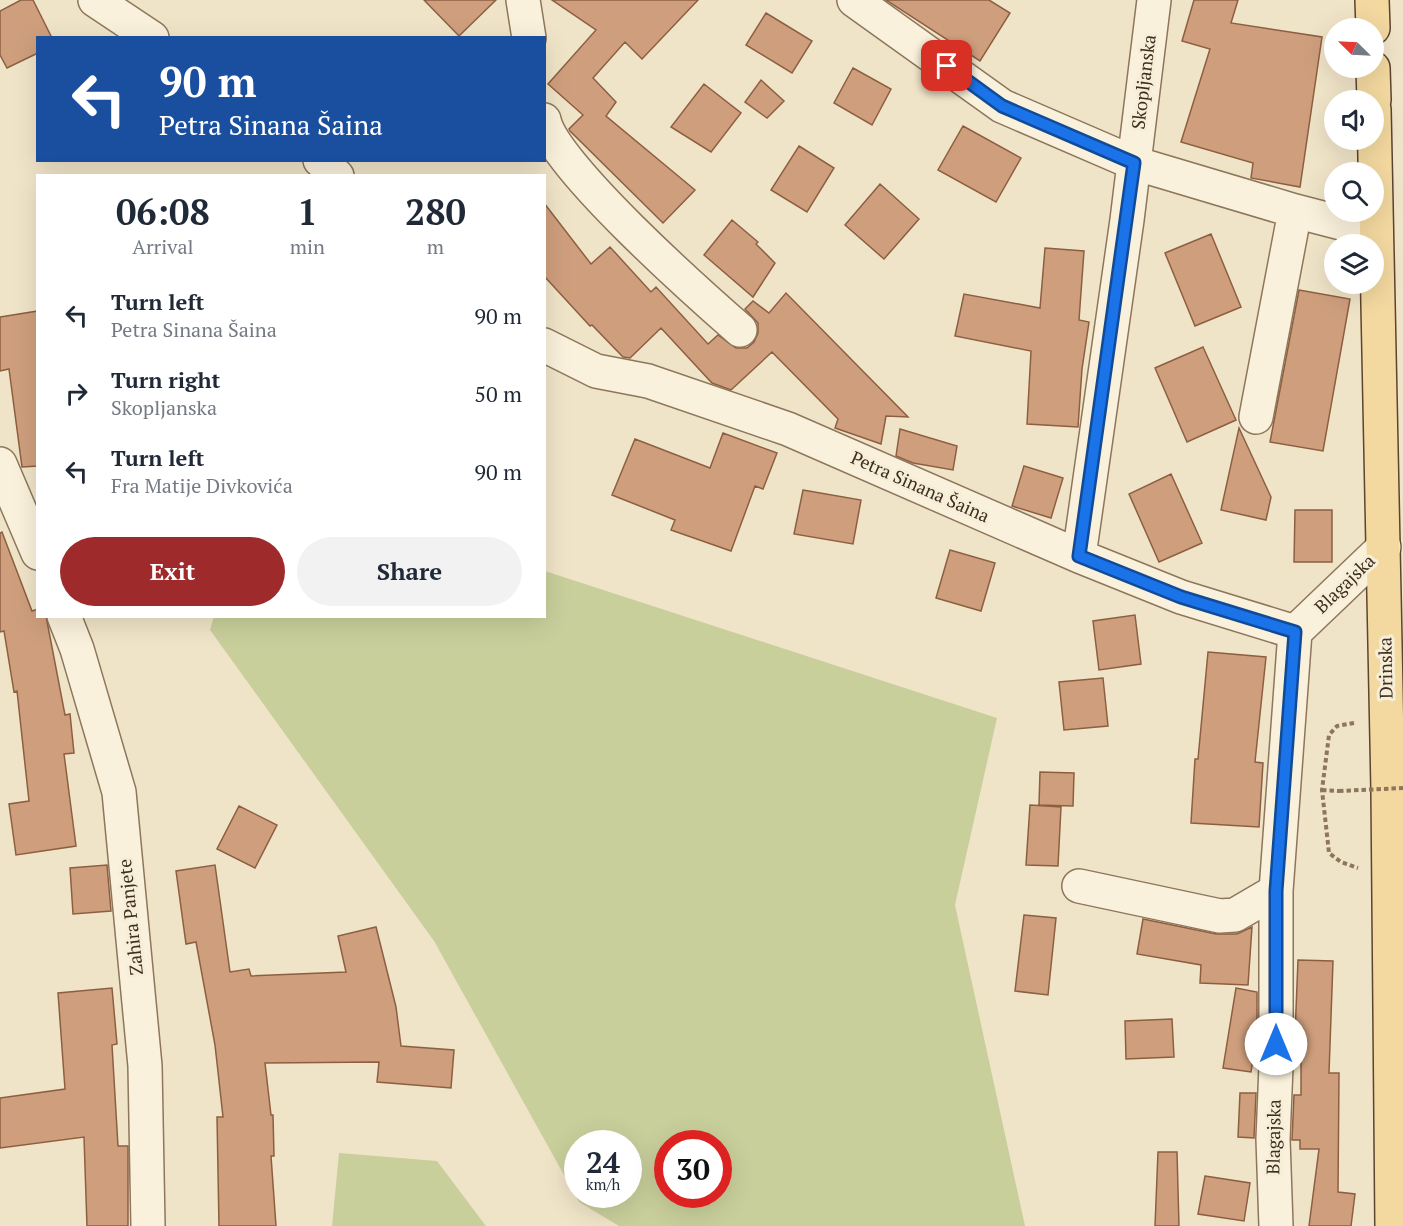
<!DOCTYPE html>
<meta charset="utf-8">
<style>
:root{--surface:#fff;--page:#f2f2f3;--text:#1f2937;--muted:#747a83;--accent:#9e2a2b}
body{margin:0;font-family:"PT Serif",serif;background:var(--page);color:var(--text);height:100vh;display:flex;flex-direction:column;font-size:22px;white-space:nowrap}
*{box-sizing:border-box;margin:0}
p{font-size:20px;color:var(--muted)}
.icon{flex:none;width:33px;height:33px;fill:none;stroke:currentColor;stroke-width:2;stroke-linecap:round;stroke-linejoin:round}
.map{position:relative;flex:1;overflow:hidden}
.details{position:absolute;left:36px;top:174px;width:510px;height:444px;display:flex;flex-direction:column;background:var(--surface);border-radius:0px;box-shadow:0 6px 24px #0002}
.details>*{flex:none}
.hud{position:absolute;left:36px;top:36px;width:510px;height:126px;border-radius:0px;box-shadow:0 6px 24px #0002;background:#1a4fa0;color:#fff;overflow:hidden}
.needle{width:39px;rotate:294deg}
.tools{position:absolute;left:1324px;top:18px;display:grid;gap:12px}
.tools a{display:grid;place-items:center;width:60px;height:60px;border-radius:50%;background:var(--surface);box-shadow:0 6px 24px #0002;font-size:30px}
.speed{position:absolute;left:564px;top:1130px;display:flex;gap:12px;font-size:30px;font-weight:700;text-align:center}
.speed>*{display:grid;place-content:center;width:78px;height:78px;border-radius:50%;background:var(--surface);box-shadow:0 6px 24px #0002;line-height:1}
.speed small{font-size:15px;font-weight:400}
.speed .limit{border:9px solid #d22;background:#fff;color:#111}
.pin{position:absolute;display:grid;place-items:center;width:51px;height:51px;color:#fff;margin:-26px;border-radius:12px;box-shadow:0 3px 9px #0006}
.me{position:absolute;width:66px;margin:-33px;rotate:0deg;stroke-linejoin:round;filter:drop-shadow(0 0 4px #0008)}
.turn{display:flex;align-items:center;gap:21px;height:126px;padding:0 24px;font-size:27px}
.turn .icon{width:78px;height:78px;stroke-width:2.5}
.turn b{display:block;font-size:42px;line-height:51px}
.eta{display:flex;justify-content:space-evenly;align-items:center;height:102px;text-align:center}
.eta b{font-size:36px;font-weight:700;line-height:42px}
.cta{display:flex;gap:12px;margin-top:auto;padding:12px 24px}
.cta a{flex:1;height:69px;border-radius:36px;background:var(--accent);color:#fff;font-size:24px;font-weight:700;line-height:69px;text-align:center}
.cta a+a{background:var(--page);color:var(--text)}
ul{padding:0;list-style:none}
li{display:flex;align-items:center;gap:18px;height:78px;padding:0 24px}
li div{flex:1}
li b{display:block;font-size:22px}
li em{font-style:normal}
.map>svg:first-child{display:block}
.green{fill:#c9cf9b;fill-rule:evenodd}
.building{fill:#cf9f7d;stroke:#8d5f41;stroke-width:1.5}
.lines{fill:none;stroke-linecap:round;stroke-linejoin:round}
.minor-casing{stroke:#8d765c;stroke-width:36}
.major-casing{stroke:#5b4430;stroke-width:36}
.path{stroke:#8d765c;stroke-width:4;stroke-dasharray:4.5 3;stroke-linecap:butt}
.minor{stroke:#faf1dc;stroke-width:33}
.major{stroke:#f3d9a0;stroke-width:33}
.path-bridge{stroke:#8d765c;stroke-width:4;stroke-dasharray:4.5 3;stroke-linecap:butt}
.route-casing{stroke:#114b97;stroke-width:15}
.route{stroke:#1a73e8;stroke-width:10}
.labels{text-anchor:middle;stroke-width:6;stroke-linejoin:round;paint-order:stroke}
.street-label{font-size:18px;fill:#3d2e20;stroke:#f7eed8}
</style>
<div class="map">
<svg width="1403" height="1226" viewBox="0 0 1403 1226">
<rect width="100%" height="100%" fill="#f0e4c8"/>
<path class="green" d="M545,571L997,718L955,905L1025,1226H619L579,1202L434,941L210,630L214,616H544ZM578,1143H628V1194H578ZM668,1143H718V1194H668Z
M339,1153L437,1161L486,1226H332Z"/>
<path class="building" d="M21,0H33L52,38H38V53L7,68L0,55V11Z
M424,0H496L459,36Z
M552,0H698L642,59L625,42L593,78L616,102L606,116L695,190L663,223L570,131L569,129L583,115L548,84L596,30Z
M886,0H989L1010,13L980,61Z
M1194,0H1238L1231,23L1322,37L1300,187L1251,178L1253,163L1181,142L1210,49L1182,41Z
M766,13L812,41L792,73L746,45Z
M853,68L891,89L872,125L834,103Z
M761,80L784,101L767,118L745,102Z
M704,84L741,113L711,152L671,127Z
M963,126L1021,158L996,202L938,170Z
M799,146L834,168L807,212L771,190Z
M880,184L919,219L884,259L845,225Z
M544,203L591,264L610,247L651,292L656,287L708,344L718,335L736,348H747L754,342L758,333V323L745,309L753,301L769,313L786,293L908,417L886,416L881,444L835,428L838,419L772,352L731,390L712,383L661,328L630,358L623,357L592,325L590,326L544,276Z
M732,220L758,242L756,244L775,263L753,297L704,255Z
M1211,234L1241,307L1195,326L1165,253Z
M1045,248L1084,251L1079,320L1089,322L1082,369L1078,427L1027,424L1031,351L955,336L964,294L1040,308Z
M1299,290L1350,299L1323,451L1270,442Z
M38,311V466L22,467L9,369L0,371V317Z
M1203,347L1236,420L1187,442L1155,368Z
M1239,428L1271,497L1266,520L1221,510Z
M900,429L957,446L953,470L913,463L896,456Z
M723,433L777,453L763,489L755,486L731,551L671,530L675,520L612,495L635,439L710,468Z
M1024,466L1063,478L1051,518L1012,506Z
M1171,474L1202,543L1159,562L1129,494Z
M803,490L861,500L853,544L794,534Z
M1295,510H1332V562H1294Z
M2,532L32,611L38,609V616H46L65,715L70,714L74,753L64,754L76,846L16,855L9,804L29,801L17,691L14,692L4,631L0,632V533Z
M950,550L995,563L981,611L936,598Z
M1135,615L1141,664L1099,670L1093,621Z
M1208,652L1266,657L1255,762L1263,763L1259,827L1191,823L1195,759H1198Z
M1103,678L1108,726L1064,730L1059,682Z
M1040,772L1074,773L1073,806L1039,805Z
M1030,805L1061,807L1058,866L1026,865Z
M239,806L277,825L255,868L217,849Z
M107,865L111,911L73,914L70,868Z
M215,865L230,972L249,969L251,976L346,972L338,936L376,927L396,1007L401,1046L454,1050L451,1088L377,1082L379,1062L265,1063L271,1115H273L274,1156H271L276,1226H219L217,1117H223L215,1045L196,942L186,944L176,871Z
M1024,915L1056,918L1048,995L1015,991Z
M1143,919L1216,934H1237L1252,927L1248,985L1200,983L1201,965L1137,954Z
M1298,960L1333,961L1329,1073H1339L1338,1192L1355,1194L1351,1226H1309L1319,1149H1300V1140H1292L1294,1095H1301V1035H1295Z
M112,988L117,1044L112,1045L118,1146H128V1226H87L84,1137L0,1148V1098L65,1089L58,993Z
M1236,988L1257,992V1034L1251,1072L1223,1068Z
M1172,1019L1174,1057L1126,1059L1125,1021Z
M1240,1093H1256L1254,1138L1238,1137Z
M1158,1152H1177L1179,1226H1155Z
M1205,1176L1250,1183L1244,1221L1198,1214Z"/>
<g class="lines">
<g class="minor-casing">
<path id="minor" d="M95,0L152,38
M523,0L529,38
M854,0L1002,106L1134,163L1295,211L1376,232
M544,120C553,165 701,296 740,330
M320,160L337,176
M544,345L596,371L648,381L788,429L1079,556L1181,597L1295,632
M1256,417L1295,211
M0,464L38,553
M1079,556L1127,220L1154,0
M64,616L77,649L119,792L145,1066L148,1226
M1079,886L1220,916L1235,915L1276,891
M1276,1226L1273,1139L1276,1066V891L1295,632L1384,547"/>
</g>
<g class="major-casing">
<path id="major" d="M1372,0L1373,28
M1373,68L1374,100
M1374,109L1388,790L1392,1226"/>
</g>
<path class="path" d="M1354,723L1337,726L1329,735L1322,790L1329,853L1341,862L1358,868
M1322,790L1339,791"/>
<use href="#minor" class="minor"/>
<use href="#major" class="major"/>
<path class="path-bridge" d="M1339,791L1403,788"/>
</g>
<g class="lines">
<g class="route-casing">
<path id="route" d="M947,66L1002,106L1134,163L1079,556L1181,597L1295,632L1276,891V1044"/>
</g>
<use href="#route" class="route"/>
</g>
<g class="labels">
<g class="street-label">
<text transform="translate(1144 82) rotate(-83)" y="6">Skopljanska</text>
<text transform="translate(920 487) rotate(24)" y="6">Petra Sinana Šaina</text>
<text transform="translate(1345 584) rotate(-44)" y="6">Blagajska</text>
<text transform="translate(1386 668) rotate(-91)" y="6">Drinska</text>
<text transform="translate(131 917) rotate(-96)" y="6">Zahira Panjete</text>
<text transform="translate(1274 1137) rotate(-89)" y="6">Blagajska</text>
</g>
</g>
</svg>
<div class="tools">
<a><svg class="needle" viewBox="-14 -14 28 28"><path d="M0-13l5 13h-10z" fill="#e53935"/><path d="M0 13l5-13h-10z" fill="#747a83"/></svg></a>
<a><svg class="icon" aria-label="sound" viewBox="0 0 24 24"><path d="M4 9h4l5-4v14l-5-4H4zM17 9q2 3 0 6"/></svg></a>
<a><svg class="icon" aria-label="search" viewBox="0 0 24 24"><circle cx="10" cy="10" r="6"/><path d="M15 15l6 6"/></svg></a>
<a><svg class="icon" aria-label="layers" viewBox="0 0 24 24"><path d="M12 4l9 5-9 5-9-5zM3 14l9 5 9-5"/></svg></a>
</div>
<div class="speed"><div>24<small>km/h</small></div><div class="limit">30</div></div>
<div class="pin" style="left:947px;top:66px;background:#d93025"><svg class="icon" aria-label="arrive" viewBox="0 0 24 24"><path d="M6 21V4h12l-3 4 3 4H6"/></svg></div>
<svg class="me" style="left:1276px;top:1044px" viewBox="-20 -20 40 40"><circle r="19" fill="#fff"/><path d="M0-13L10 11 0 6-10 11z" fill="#1a73e8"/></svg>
<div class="hud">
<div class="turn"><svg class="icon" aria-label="left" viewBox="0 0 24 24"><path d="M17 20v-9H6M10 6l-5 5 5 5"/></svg><div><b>90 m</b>Petra Sinana Šaina</div></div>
</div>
<section class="details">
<div class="eta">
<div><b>06:08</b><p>Arrival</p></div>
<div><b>1</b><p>min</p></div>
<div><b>280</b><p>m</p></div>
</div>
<ul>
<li><svg class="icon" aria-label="left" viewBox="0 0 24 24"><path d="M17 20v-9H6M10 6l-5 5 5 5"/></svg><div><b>Turn left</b><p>Petra Sinana Šaina</p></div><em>90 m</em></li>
<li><svg class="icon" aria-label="right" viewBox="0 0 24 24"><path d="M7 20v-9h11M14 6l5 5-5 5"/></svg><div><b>Turn right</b><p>Skopljanska</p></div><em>50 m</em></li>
<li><svg class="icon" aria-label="left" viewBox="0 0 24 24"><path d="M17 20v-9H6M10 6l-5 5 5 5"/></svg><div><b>Turn left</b><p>Fra Matije Divkovića</p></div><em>90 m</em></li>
</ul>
<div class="cta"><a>Exit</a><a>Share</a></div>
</section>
</div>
